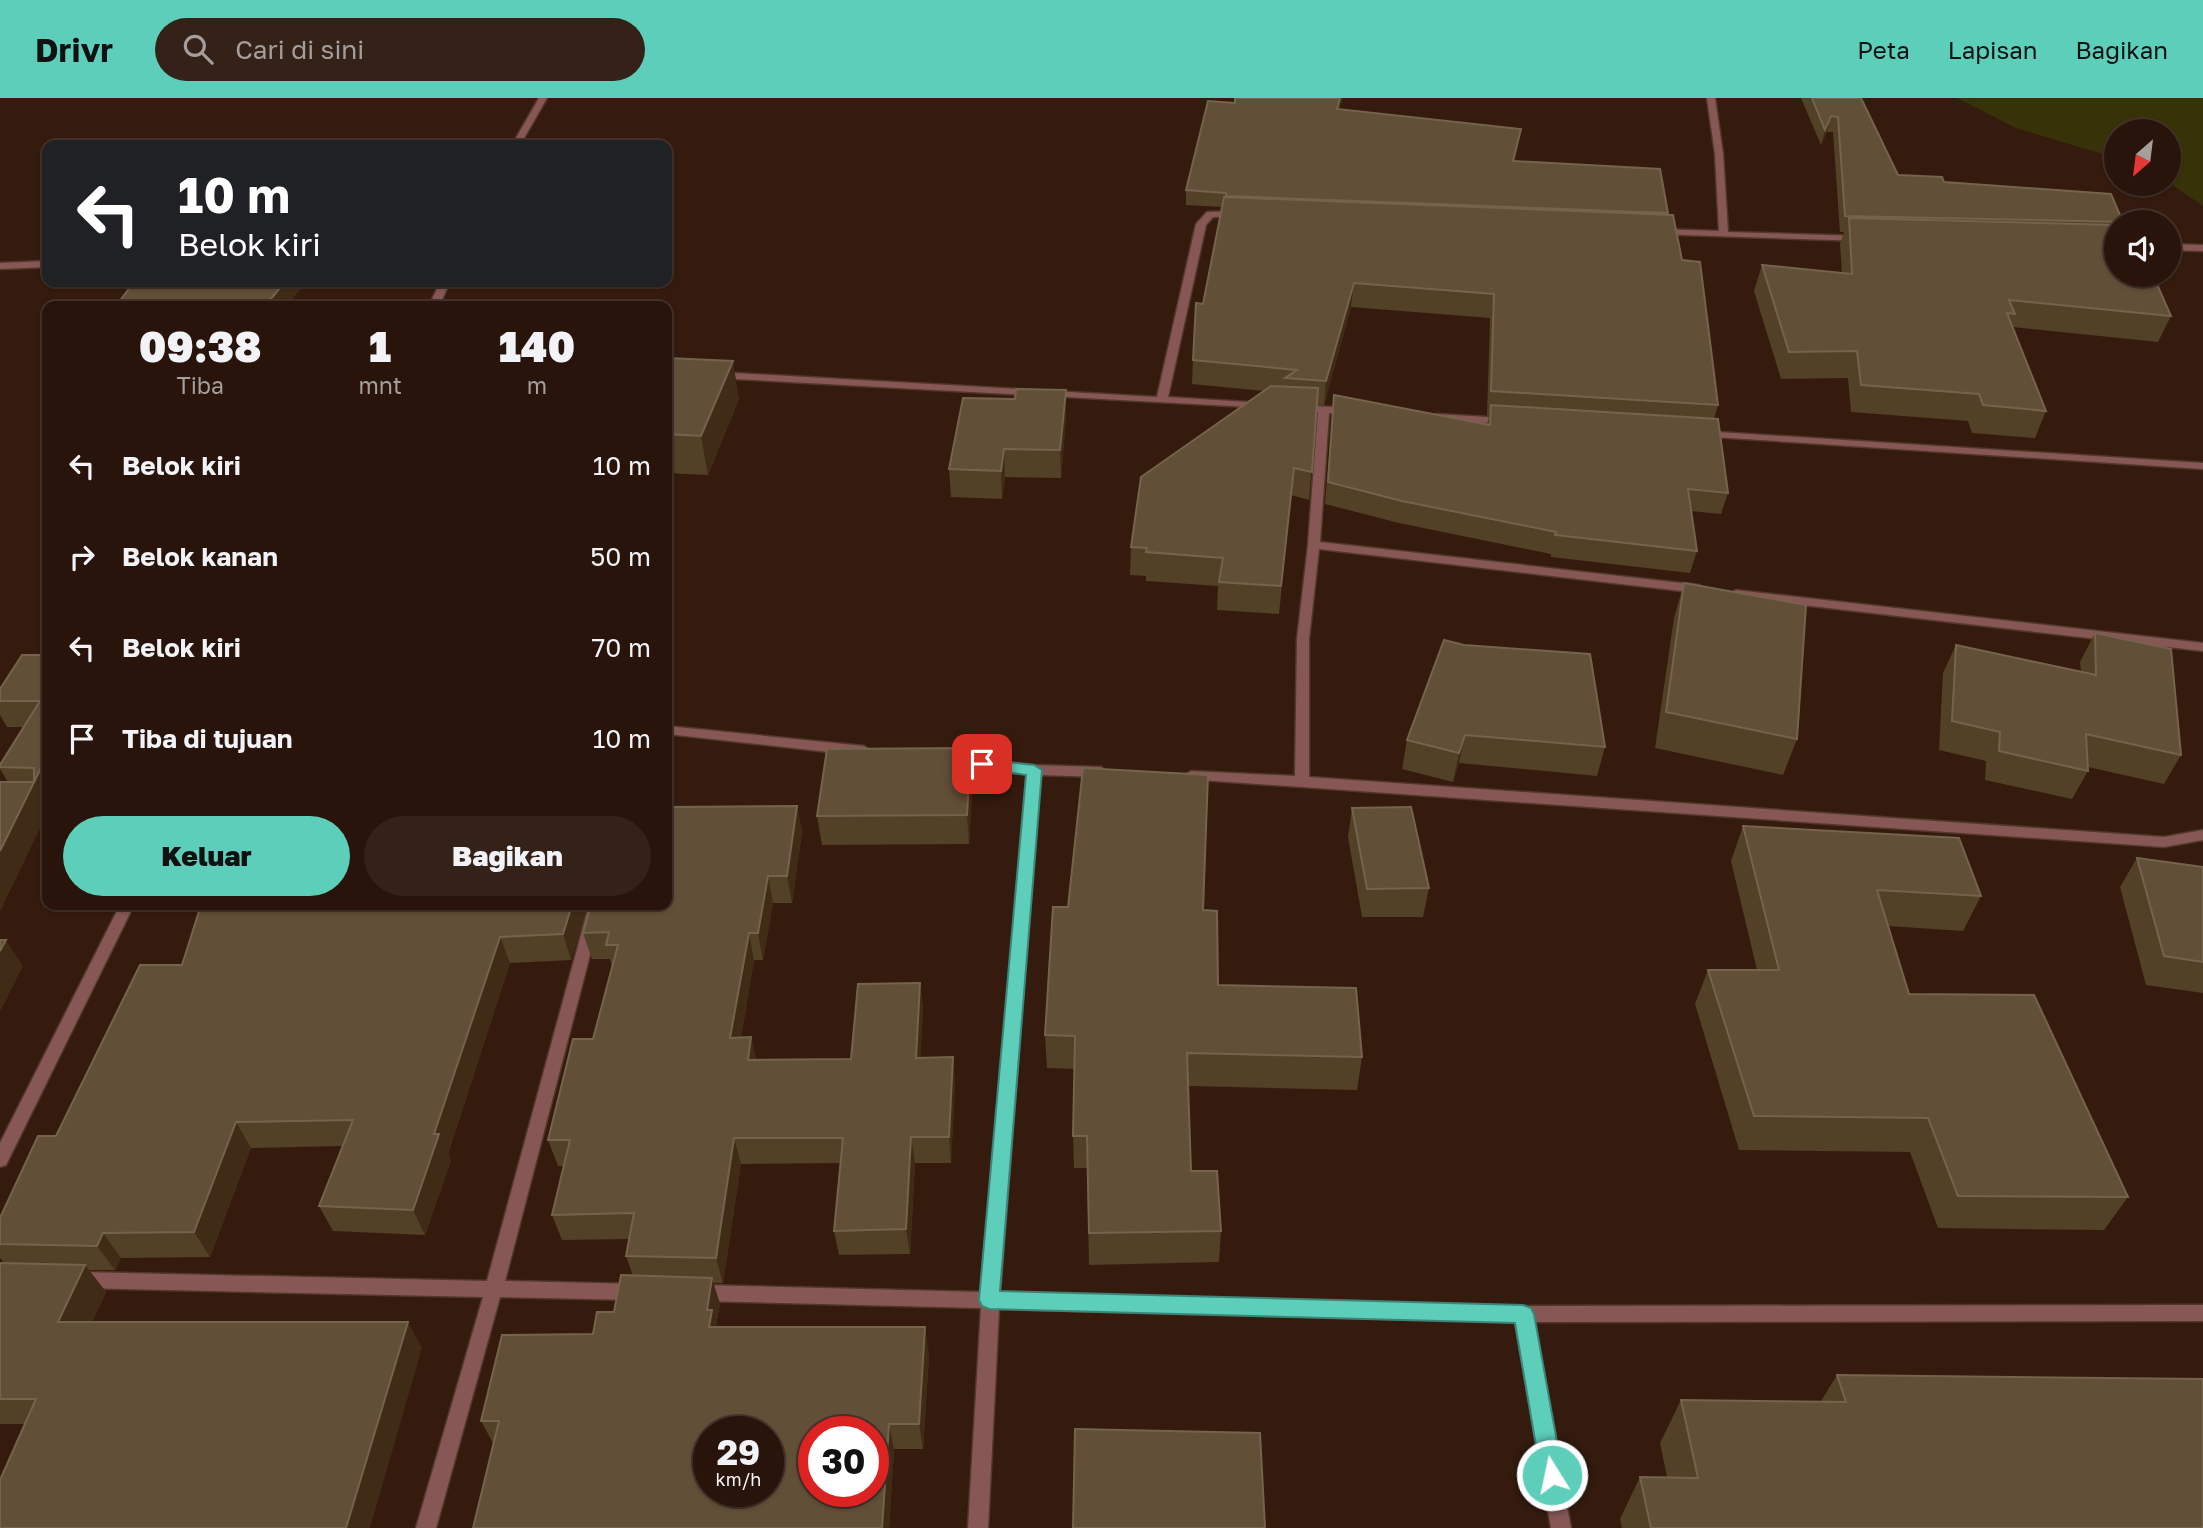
<!DOCTYPE html>
<html lang="id">
<style>
:root{--surface:#28140a;--page:#342118;--text:#f1f3f6;--muted:#a59e9c;--line:#44332b;--accent:#5cceba}
body{margin:0;font-family:"Golos Text",sans-serif;background:var(--page);color:var(--text);height:100vh;display:flex;flex-direction:column;font-size:26px;white-space:nowrap}
*{box-sizing:border-box;margin:0}
p{font-size:23px;color:var(--muted)}
.icon{flex:none;width:38px;height:38px;fill:none;stroke:currentColor;stroke-width:2;stroke-linecap:round;stroke-linejoin:round}
.map{position:relative;flex:1;overflow:hidden}
.sheet{position:absolute;left:42px;top:203px;width:630px;height:609px;display:flex;flex-direction:column;background:var(--surface);border-radius:14px;box-shadow:0 2px 5px #0004,0 0 0 2px var(--line)}
.sheet>*{flex:none}
.top-card{position:absolute;left:42px;top:42px;width:630px;height:147px;border-radius:14px;box-shadow:0 2px 5px #0004,0 0 0 2px var(--line);background:#202124;color:#fff;overflow:hidden}
.needle{width:46px;rotate:208deg}
.tools{position:absolute;left:2104px;top:21px;display:grid;gap:14px}
.tools a{display:grid;place-items:center;width:77px;height:77px;border-radius:50%;background:var(--surface);box-shadow:0 2px 5px #0004,0 0 0 2px var(--line);font-size:35px}
.speed{position:absolute;left:693px;top:1318px;display:flex;gap:14px;font-size:35px;font-weight:700;text-align:center}
.speed>*{display:grid;place-content:center;width:91px;height:91px;border-radius:50%;background:var(--surface);box-shadow:0 2px 5px #0004,0 0 0 2px var(--line);line-height:1}
.speed small{font-size:18px;font-weight:400}
.speed .limit{border:10px solid #d22;background:#fff;color:#111}
.pin{position:absolute;display:grid;place-items:center;width:60px;height:60px;color:#fff;margin:-30px;border-radius:14px;box-shadow:0 4px 10px #0006}
.me{position:absolute;width:77px;margin:-38px;rotate:350deg;stroke-linejoin:round;filter:drop-shadow(0 0 5px #0008)}
.turn{display:flex;align-items:center;gap:24px;height:147px;padding:0 21px;font-size:32px}
.turn .icon{width:91px;height:91px;stroke-width:2.5}
.turn b{display:block;font-size:49px;line-height:60px}
.eta{display:flex;justify-content:space-evenly;align-items:center;height:119px;text-align:center}
.eta b{font-size:42px;font-weight:800;line-height:49px}
.cta{display:flex;gap:14px;margin-top:auto;padding:14px 21px}
.cta a{flex:1;height:80px;border-radius:42px;background:var(--accent);color:#111;font-size:28px;font-weight:800;line-height:80px;text-align:center}
.cta a+a{background:var(--page);color:var(--text)}
ul{padding:0;list-style:none}
li{display:flex;align-items:center;gap:21px;height:91px;padding:0 21px}
li div{flex:1}
li b{display:block;font-size:26px}
li em{font-style:normal}
header{display:flex;align-items:center;gap:42px;box-sizing:border-box;height:98px;padding:0 35px;background:var(--accent);color:#111}
header strong{font-size:33px}
nav{display:flex;gap:38px;margin-inline-start:auto;font-size:24px}
.search{width:490px;height:63px;background:var(--page);display:flex;align-items:center;gap:18px;box-sizing:border-box;padding:0 24px;border-radius:38px;color:var(--muted);font-size:26px}
.map>svg:first-child{display:block}
.green{fill:#383208}
.lines{fill:none;stroke-linecap:round;stroke-linejoin:round}
.street-casing{stroke:#51382b;stroke-width:3}
.street{fill:#875756;fill-rule:evenodd}
.wall{fill:#524027}
.shaded-wall{fill:#402b16}
.building{fill:#614f38;stroke:#75634e;stroke-width:2;fill-rule:evenodd}
.route{fill:#5cceba;stroke:#3c8679;stroke-width:2}
</style>
<header>
<strong>Drivr</strong>
<div class="search"><svg class="icon" aria-label="search" viewBox="0 0 24 24"><circle cx="10" cy="10" r="6"/><path d="M15 15l6 6"/></svg>Cari di sini</div>
<nav><a>Peta</a><a>Lapisan</a><a>Bagikan</a></nav>
</header>
<div class="map">
<svg width="2203" height="1430" viewBox="0 0 2203 1430">
<rect width="100%" height="100%" fill="#351b0e"/>
<path class="green" d="M1957,0H2203V108L2168,84V33H2116V60L2016,30Z"/>
<g class="lines">
<g class="street-casing">
<path id="street" d="M539,0H547L520,47H512Z
M1707,0H1715L1723,56L1728,134L1861,138L1866,141L1864,143L1654,136L1652,134L1657,131L1719,133L1715,56Z
M1238,113L1241,114V118L1213,119L1206,127L1168,299L1263,305L1268,308L1267,310L717,280L712,277L717,274L1157,299L1196,126L1207,114Z
M2168,146L2203,147V153L2168,152Z
M47,163V169L0,171V165Z
M440,184H450L439,208H429Z
M1297,307L1350,310L1355,313L1350,316L1329,315L1320,444L1699,487L1705,491L1699,495L1319,451L1309,541V679L2164,739L2203,732V742L2164,749L1186,681L1184,678L1191,673L1295,678L1297,541L1308,447L1318,314L1293,312V308Z
M1437,316L1504,320L1509,323L1504,326L1433,321L1432,319Z
M1702,333L2203,365V371L1698,338L1696,336Z
M1736,492L2203,545V553L1732,499L1730,496Z
M667,628L864,648L871,653L864,658L667,636Z
M953,658L1034,667L1101,669L1108,674L1101,679L1040,677L1000,1195L1523,1208L2203,1207V1223L1533,1224L1571,1430H1551L1515,1224L999,1211L988,1430H968L981,1210L700,1203L694,1201L691,1195L694,1189L700,1187L982,1194L1027,676L948,666L946,663L948,660Z
M120,807H134L6,1067L0,1069V1045Z
M589,807H603L505,1183L637,1186L643,1188L646,1194L643,1200L637,1202L500,1199L436,1430H416L483,1199L80,1190L74,1188L71,1182L74,1176L80,1174L487,1183Z"/>
</g>
<use href="#street" class="street"/>
</g>
<path class="wall" d="M1234,0H1343L1339,11L1521,31L1514,63L1668,115V117L1682,162L1718,307L1714,321L1728,395L1721,416L1691,413L1697,453L1690,475L1551,459V456L1399,425L1325,406L1334,297L1487,326L1489,318L1487,317L1490,220L1351,209L1324,307H1317L1309,402L1291,397L1279,516L1217,512L1218,488L1146,483V478L1130,477L1131,449L1264,293L1192,286L1193,262L1222,109L1186,107V92L1234,5Z
M1801,0H1861L1898,77L1944,84L2116,124V177L2171,218L2158,244L2013,229L2046,313L2035,340L1972,335L1968,323L1851,314L1848,280L1781,281L1754,193L1762,167L1842,175L1840,146L1844,134H1840L1833,34H1827L1821,47Z
M667,260L739,301L708,377L667,375Z
M1066,319L1061,380L1005,379L1002,401L951,399L949,371Z
M1684,485L1797,641L1783,677L1655,650L1674,520Z
M2095,535L2181,657L2164,686L2088,669V673L2072,701L1985,682L1986,663L1939,652L1943,575L1956,547L2081,573L2080,564Z
M1444,542L1605,649L1597,678L1459,665L1453,684L1402,671L1407,642Z
M47,557V715L0,813V684H8L0,671V667L24,629H7L0,617V591Z
M971,650L973,679L969,746L822,747L817,718Z
M672,705L673,709L797,708L802,734L792,805H773L763,862H754L741,939H751L756,962L851,961L920,885L923,911L920,960L953,959L955,985L951,1065H915L910,1156L839,1157L834,1133L840,1065L741,1066L723,1185H713L720,1206L716,1227L717,1229L929,1256L923,1351H894L889,1430H473L493,1345L481,1323L593,1236L614,1214L633,1178L626,1158L629,1141L562,1142L552,1117L564,1068H558L548,1042L593,941L612,869L610,861H592L583,835Z
M1352,710L1429,790L1423,819H1362L1348,739Z
M1743,728L1981,798L1963,833L1888,828L1909,896L2128,1099L2104,1132L1938,1130L1910,1054L1739,1052L1695,906L1708,872H1757L1731,763Z
M2137,760L2203,769V895L2146,887L2120,789Z
M588,807L571,862L510,865L448,1056L451,1062L425,1137L333,1133L319,1108L342,1048L251,1050L210,1159L121,1160L115,1172H89L106,1194L92,1224L422,1250L25,1326H0V1165H4L0,1160V1120L56,1038L182,867Z
M1203,812L1218,887L1362,959L1357,992L1188,988L1191,1073L1221,1133L1219,1164L1089,1167L1087,1070H1074L1073,1038L1075,971L1047,970L1045,937Z
M1837,1277L2203,1430H1622L1620,1421L1640,1379H1667L1660,1345L1681,1302L1821,1303Z"/>
<path class="shaded-wall" d="M1340,0H1343L1336,25L1337,11Z
M1831,18L1827,34L1821,47L1825,32Z
M285,184H306L287,208H265Z
M1354,185L1351,209L1324,307L1326,283Z
M733,263L739,301L708,377L701,338Z
M1066,292V319L1061,380L1060,352Z
M1004,351L1005,379L1002,401L1001,373Z
M1465,637L1459,665L1453,684L1459,655Z
M971,650L973,679L969,746L967,717Z
M45,662L47,665V715L0,813V753Z
M797,708L802,734L792,805L787,778Z
M768,778L773,805L763,862L758,835Z
M572,807H588L571,862L563,836Z
M749,835L754,862L737,966L730,940Z
M500,839L510,865L448,1056L451,1062L425,1137L413,1112L434,1036Z
M6,842L23,868L0,914V853Z
M920,885L923,911L919,986L916,960Z
M751,939L757,965L748,962Z
M953,959L955,985L951,1065L949,1039Z
M236,1024L251,1050L210,1159L194,1134Z
M911,1039L915,1065L910,1156L906,1131Z
M734,1040L741,1066L723,1185L716,1160Z
M103,1135L121,1160L115,1172L97,1148Z
M85,1167L106,1194L80,1250L58,1224Z
M712,1180L720,1206L716,1227L720,1238L709,1229L707,1212Z
M408,1224L422,1250L370,1430H346Z
M925,1229L929,1256L923,1351L919,1326Z
M889,1326L894,1351L889,1430H882Z"/>
<path class="building" d="M1235,0H1340L1337,11L1521,31L1513,63L1660,71L1668,115L1226,98V95L1186,92L1208,3L1235,5Z
M1812,0H1861L1898,77L1942,79L1944,84L2111,96L2123,124L1845,118L1838,19L1831,18L1825,32Z
M1224,99L1673,117L1682,162L1700,164L1718,307L1491,293L1494,196L1354,185L1326,283L1285,280L1297,272L1193,262L1196,205L1203,206Z
M1849,120L2116,127V177H2153L2171,218L2009,202L2015,216L2007,215L2046,313L1983,307L1979,296L1861,287L1857,253L1789,254L1762,167L1852,176Z
M134,184H285L265,208H116Z
M667,260L733,263L701,338L667,336Z
M1271,288L1318,290L1312,374L1294,370L1281,488L1219,484L1223,460L1146,454L1147,450L1131,449L1141,379Z
M1016,291L1066,292L1060,352L1004,351L1001,373L949,371L963,300L1015,301Z
M1334,297L1490,327L1491,307L1718,321L1728,395L1688,391L1697,453L1555,437L1556,434L1402,403L1328,384Z
M1684,485L1806,507L1797,641L1666,614Z
M2095,535L2171,551L2181,657L2086,636L2088,673L1999,653L2000,634L1952,623L1956,547L2096,577Z
M1444,542L1464,547L1590,556L1605,649L1465,637L1459,655L1407,642Z
M22,557H47V662H45L0,753V684H34V670L0,669V667L40,603H0V591Z
M971,650L967,717L817,718L827,651Z
M1083,670L1208,677L1203,812L1217,813L1218,887L1356,890L1362,959L1187,955L1191,1073H1217L1221,1133L1089,1135L1087,1038H1073L1075,938L1045,937L1053,809H1068Z
M667,705H672L671,709L797,708L787,778H768L758,835H749L730,940L751,939L748,962L851,961L858,886L920,885L916,960L953,959L949,1039H911L906,1131L834,1133L843,1040H734L716,1160L626,1158L634,1115L552,1117L570,1042H548L573,941H593L618,847H606L609,834L583,835L591,807H667Z
M1411,709L1429,790L1367,791L1352,710Z
M1743,728L1959,740L1981,798L1877,792L1909,896L2034,897L2128,1099L1958,1098L1928,1020L1754,1018L1708,872H1779Z
M2137,760L2203,769V864L2164,858Z
M201,807H572L563,836L500,839L434,1036H439L413,1112L319,1108L353,1022L236,1024L194,1134L103,1135L97,1148L0,1146V1120L38,1038H56L140,867H182Z
M0,842H6L0,853Z
M0,1165L85,1167L58,1224H408L346,1430H0V1382L36,1301H0Z
M621,1177L712,1180L707,1212H712L709,1229H925L919,1326H889L882,1430H473L499,1323H481L502,1237L593,1236L597,1214H614ZM709,1334H768V1393H709ZM814,1334H873V1393H814Z
M1837,1277L2203,1281V1430H1651L1640,1379L1698,1380L1681,1302L1846,1304Z
M1075,1331L1260,1335L1265,1430H1073Z"/>
<path class="route" d="M982,661L1034,667L1042,672L1000,1193L1523,1207L1531,1210L1534,1216L1563,1377L1559,1384L1552,1387L1544,1384L1541,1377L1515,1225L989,1211L982,1208L979,1202L1026,677L976,670L974,666L976,663Z"/>
</svg>
<div class="tools">
<a><svg class="needle" viewBox="-14 -14 28 28"><path d="M0-13l5 13h-10z" fill="#e53935"/><path d="M0 13l5-13h-10z" fill="#a59e9c"/></svg></a>
<a><svg class="icon" aria-label="sound" viewBox="0 0 24 24"><path d="M4 9h4l5-4v14l-5-4H4zM17 9q2 3 0 6"/></svg></a>
</div>
<div class="speed"><div>29<small>km/h</small></div><div class="limit">30</div></div>
<div class="pin" style="left:982px;top:666px;background:#d93025"><svg class="icon" aria-label="arrive" viewBox="0 0 24 24"><path d="M6 21V4h12l-3 4 3 4H6"/></svg></div>
<svg class="me" style="left:1552px;top:1377px" viewBox="-20 -20 40 40"><circle r="17" fill="#5cceba" stroke="#fff" stroke-width="3"/><path d="M0-11L8 9 0 5-8 9z" fill="#fff"/></svg>
<div class="top-card">
<div class="turn"><svg class="icon" aria-label="left" viewBox="0 0 24 24"><path d="M17 20v-9H6M10 6l-5 5 5 5"/></svg><div><b>10 m</b>Belok kiri</div></div>
</div>
<section class="sheet">
<div class="eta">
<div><b>09:38</b><p>Tiba</p></div>
<div><b>1</b><p>mnt</p></div>
<div><b>140</b><p>m</p></div>
</div>
<ul>
<li><svg class="icon" aria-label="left" viewBox="0 0 24 24"><path d="M17 20v-9H6M10 6l-5 5 5 5"/></svg><div><b>Belok kiri</b></div><em>10 m</em></li>
<li><svg class="icon" aria-label="right" viewBox="0 0 24 24"><path d="M7 20v-9h11M14 6l5 5-5 5"/></svg><div><b>Belok kanan</b></div><em>50 m</em></li>
<li><svg class="icon" aria-label="left" viewBox="0 0 24 24"><path d="M17 20v-9H6M10 6l-5 5 5 5"/></svg><div><b>Belok kiri</b></div><em>70 m</em></li>
<li><svg class="icon" aria-label="arrive" viewBox="0 0 24 24"><path d="M6 21V4h12l-3 4 3 4H6"/></svg><div><b>Tiba di tujuan</b></div><em>10 m</em></li>
</ul>
<div class="cta"><a>Keluar</a><a>Bagikan</a></div>
</section>
</div>
